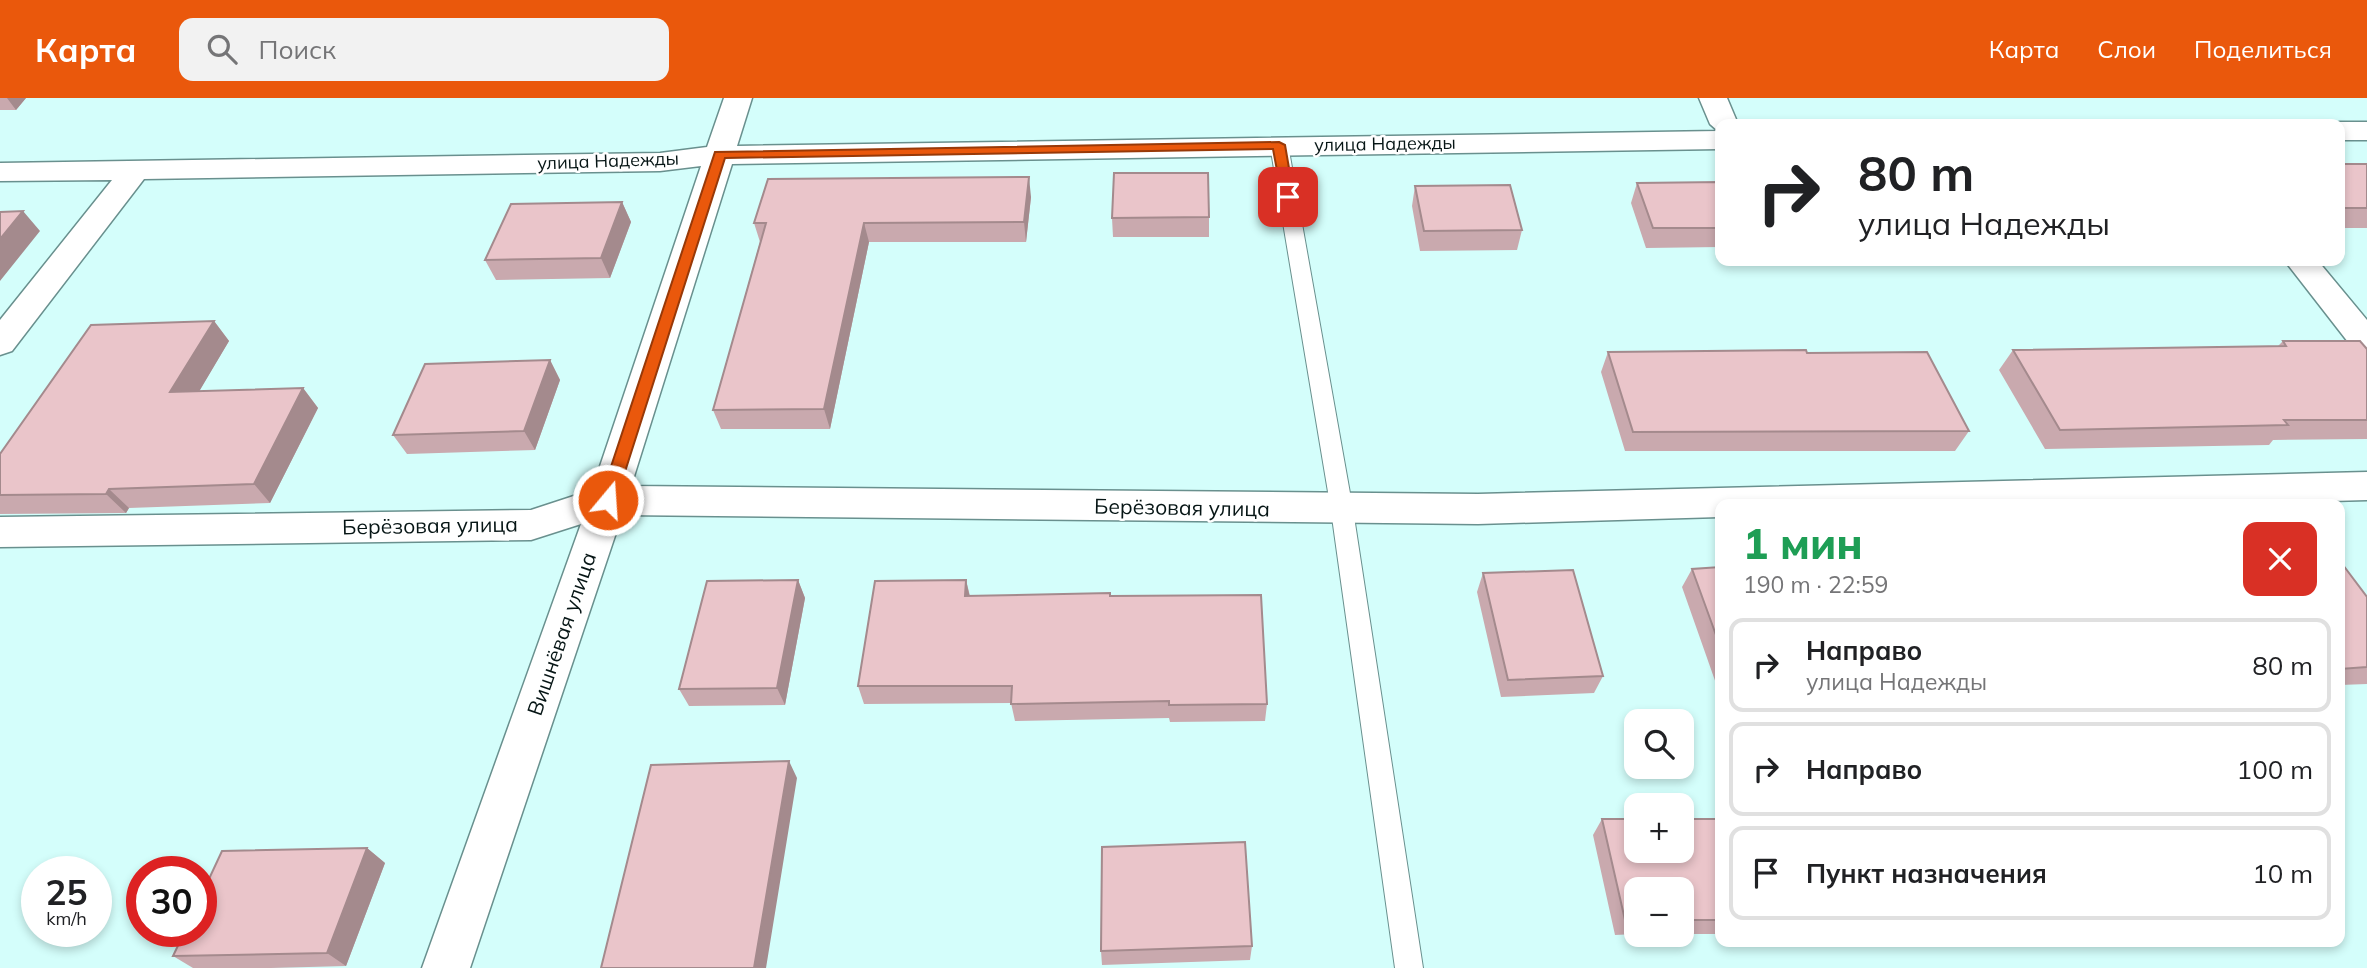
<!DOCTYPE html>
<html lang="ru">
<meta charset="utf-8">
<style>
:root{--surface:#fff;--page:#f2f2f2;--text:#202124;--muted:#757577;--line:#e0e0e0;--accent:#ea580c}
body{margin:0;font-family:Mulish,sans-serif;background:var(--page);color:var(--text);height:100vh;display:flex;flex-direction:column;font-size:26px;white-space:nowrap}
*{box-sizing:border-box;margin:0}
p{font-size:23px;color:var(--muted)}
.icon{flex:none;width:38px;height:38px;fill:none;stroke:currentColor;stroke-width:2;stroke-linecap:round;stroke-linejoin:round}
.map{position:relative;flex:1;overflow:hidden}
.side{position:absolute;left:1715px;top:401px;width:630px;height:448px;display:flex;flex-direction:column;background:var(--surface);border-radius:14px;box-shadow:0 4px 10px #0003}
.side>*{flex:none}
.guide{position:absolute;left:1715px;top:21px;width:630px;height:147px;border-radius:14px;box-shadow:0 4px 10px #0003;background:#fff;color:var(--text);overflow:hidden}
.tools{position:absolute;left:1624px;top:611px;display:grid;gap:14px}
.tools a{display:grid;place-items:center;width:70px;height:70px;border-radius:14px;background:var(--surface);box-shadow:0 4px 10px #0003;font-size:35px}
.speed{position:absolute;left:21px;top:758px;display:flex;gap:14px;font-size:35px;font-weight:700;text-align:center}
.speed>*{display:grid;place-content:center;width:91px;height:91px;border-radius:50%;background:var(--surface);box-shadow:0 4px 10px #0003;line-height:1}
.speed small{font-size:18px;font-weight:400}
.speed .limit{border:10px solid #d22;background:#fff;color:#111}
.pin{position:absolute;display:grid;place-items:center;width:60px;height:60px;color:#fff;margin:-30px;border-radius:14px;box-shadow:0 4px 10px #0006}
.me{position:absolute;width:77px;margin:-38px;rotate:18deg;stroke-linejoin:round;filter:drop-shadow(0 0 5px #0008)}
.turn{display:flex;align-items:center;gap:24px;height:147px;padding:0 28px;font-size:32px}
.turn .icon{width:91px;height:91px;stroke-width:2.5}
.turn b{display:block;font-size:49px;line-height:60px}
.round{display:grid;place-items:center;flex:none;width:74px;height:74px;border-radius:14px;background:var(--page)}
.summary{display:flex;align-items:center;justify-content:space-between;height:119px;padding:0 28px}
h1{font-size:42px;font-weight:800;line-height:52px;color:#1e9e55}
ul{padding:0;list-style:none}
li{display:flex;align-items:center;gap:21px;height:94px;margin:0 14px 10px;padding:0 14px;border:4px solid var(--line);border-radius:14px}
li div{flex:1}
li b{display:block;font-size:26px}
li em{font-style:normal}
header{display:flex;align-items:center;gap:42px;box-sizing:border-box;height:98px;padding:0 35px;background:var(--accent);color:#fff}
header strong{font-size:33px}
nav{display:flex;gap:38px;margin-inline-start:auto;font-size:24px}
.search{width:490px;height:63px;background:var(--page);display:flex;align-items:center;gap:18px;box-sizing:border-box;padding:0 24px;border-radius:14px;color:var(--muted);font-size:26px}
.map>svg:first-child{display:block}
.lines{fill:none;stroke-linecap:round;stroke-linejoin:round}
.service-casing{stroke:#69908e;stroke-width:2}
.minor-casing{stroke:#69908e;stroke-width:3}
.service{fill:#fff;fill-rule:evenodd}
.minor{fill:#fff;fill-rule:evenodd}
.wall{fill:#c9a9ae}
.shaded-wall{fill:#a48a8d}
.building{fill:#eac5ca;stroke:#a48a8d;stroke-width:2}
.route{fill:#ea580c;stroke:#983908;stroke-width:2}
.labels{text-anchor:middle;stroke-width:5;stroke-linejoin:round;paint-order:stroke}
.far-street-label{font-size:18px;fill:#061515;stroke:#fff}
.street-label{font-size:21px;fill:#061515;stroke:#fff}
</style>
<header>
<strong>Карта</strong>
<div class="search"><svg class="icon" aria-label="search" viewBox="0 0 24 24"><circle cx="10" cy="10" r="6"/><path d="M15 15l6 6"/></svg>Поиск</div>
<nav><a>Карта</a><a>Слои</a><a>Поделиться</a></nav>
</header>
<div class="map">
<svg width="2367" height="870" viewBox="0 0 2367 870">
<rect width="100%" height="100%" fill="#d4fefb"/>
<g class="lines">
<g class="service-casing">
<path id="service" d="M1279,42L1288,47L1353,412L1423,870H1395L1331,412L1270,47Z"/>
</g>
<g class="minor-casing">
<path id="minor" d="M724,0H752L737,48L1718,33L1710,26L1699,0H1727L1738,26H1720V51L732,66L631,388L1478,396L2367,374V402L2227,406H1720V419L1478,426L622,417L470,870H422L581,426L531,442L0,449V419L531,412L592,392L701,68L660,73L144,81L12,253L0,257V222L112,82L0,83V65L660,55L707,49Z
M2340,24H2367V42H2340V26H2332Z
M2285,163H2318L2367,222V257L2355,253Z"/>
</g>
<use href="#service" class="service"/>
<use href="#minor" class="minor"/>
</g>
<path class="wall" d="M0,0H26L16,12H0Z
M2340,66H2367V130H2340Z
M1720,84V149L1646,150L1631,105L1637,85Z
M1415,88L1522,132L1517,152L1420,153L1412,108Z
M1031,99L1026,144H869L830,331H721L713,312L760,144L754,125Z
M622,104L631,124L610,180L496,182L485,162Z
M1209,119V139H1113L1112,120Z
M214,223L229,243L199,293L303,290L318,310L270,405L129,410L126,415L0,416V356Z
M2283,243L2367,251V341L2273,342L2269,347L2045,351L1999,272L2013,252L2278,248Z
M1608,254L1807,255L1969,333L1955,353H1625L1601,274Z
M550,262L560,282L535,352L407,356L393,337Z
M2340,463L2367,499V586L2340,587Z
M1720,469V593L1719,594L1682,489L1692,471Z
M1483,475L1603,578L1594,595L1501,599L1477,494Z
M798,482L805,500L785,607L689,608L679,591Z
M966,482L970,498H1110L1267,606L1265,623L1170,624L1169,620L1015,623L1011,605L864,606L858,588Z
M1602,721H1720V836H1682V791H1636V836L1615,837L1593,737Z
M367,750L385,765L346,868L271,870H193L173,858Z
M1252,848L1250,862L1102,867L1101,853Z"/>
<path class="shaded-wall" d="M7,0H26L16,12Z
M1029,79L1031,99L1026,144L1024,124Z
M622,104L631,124L610,180L601,160Z
M23,113L40,133L0,183V141Z
M864,125L869,144L830,331L824,311Z
M214,223L229,243L187,314L170,294Z
M550,262L560,282L535,352L524,333Z
M303,290L318,310L270,405L254,386Z
M109,391L129,410L126,415L106,396Z
M798,482L805,500L785,607L777,590Z
M966,482L970,500L965,498Z
M789,663L797,680L766,870H754Z
M367,750L385,765L346,868L327,855Z"/>
<path class="building" d="M2340,66H2367V110H2340Z
M1114,75H1208L1209,119L1112,120Z
M1029,79L1024,124L864,125L824,311L713,312L766,125H754L768,81Z
M1720,84V130H1653L1637,85Z
M1510,87L1522,132L1424,133L1415,88Z
M622,104L601,160L485,162L511,106Z
M23,113L0,141V114Z
M214,223L170,294L303,290L254,386L109,391L106,396L0,397V356L91,227Z
M2283,243H2360L2367,251V322H2284L2288,327L2060,332L2013,252L2286,248Z
M1806,252L1807,255L1927,254L1969,333L1633,334L1608,254Z
M550,262L524,333L393,337L425,266Z
M2340,463L2367,499V569L2340,571Z
M1720,469V548L1692,471Z
M1573,472L1603,578L1508,582L1483,475Z
M798,482L777,590L679,591L707,483Z
M966,482L965,498L1110,495V498L1261,497L1267,606L1169,607V603L1011,606L1012,588H858L875,483Z
M789,663L754,870H601L651,667Z
M1602,721H1636V752H1682V721H1720V822H1682V791H1636V822H1625Z
M1245,744L1252,848L1101,853L1102,749Z
M367,750L327,855L173,858L185,833H201V798L222,753Z"/>
<path class="route" d="M1279,44L1285,47L1294,99L1288,103L1282,99L1273,51L725,60L616,402L608,408L600,402L715,54Z"/>
<g class="labels">
<g class="far-street-label">
<text transform="translate(1385 46) rotate(-1)" y="6">улица Надежды</text>
<text transform="translate(608 63) rotate(-2)" y="6">улица Надежды</text>
</g>
<g class="street-label">
<text transform="translate(1182 410) rotate(1)" y="7">Берёзовая улица</text>
<text transform="translate(430 428) rotate(-1)" y="7">Берёзовая улица</text>
<text transform="translate(562 536) rotate(-71)" y="7">Вишнёвая улица</text>
</g>
</g>
</svg>
<div class="tools">
<a><svg class="icon" aria-label="search" viewBox="0 0 24 24"><circle cx="10" cy="10" r="6"/><path d="M15 15l6 6"/></svg></a>
<a>+</a>
<a>−</a>
</div>
<div class="speed"><div>25<small>km/h</small></div><div class="limit">30</div></div>
<div class="pin" style="left:1288px;top:99px;background:#d93025"><svg class="icon" aria-label="arrive" viewBox="0 0 24 24"><path d="M6 21V4h12l-3 4 3 4H6"/></svg></div>
<svg class="me" style="left:608px;top:402px" viewBox="-20 -20 40 40"><circle r="17" fill="#ea580c" stroke="#fff" stroke-width="3"/><path d="M0-11L8 9 0 5-8 9z" fill="#fff"/></svg>
<div class="guide">
<div class="turn"><svg class="icon" aria-label="right" viewBox="0 0 24 24"><path d="M7 20v-9h11M14 6l5 5-5 5"/></svg><div><b>80 m</b>улица Надежды</div></div>
</div>
<section class="side">
<div class="summary"><div><h1>1 мин</h1><p>190 m · 22:59</p></div><a class="round" style="background:#d93025;color:#fff"><svg class="icon" aria-label="close" viewBox="0 0 24 24"><path d="M6 6l12 12M18 6L6 18"/></svg></a></div>
<ul>
<li><svg class="icon" aria-label="right" viewBox="0 0 24 24"><path d="M7 20v-9h11M14 6l5 5-5 5"/></svg><div><b>Направо</b><p>улица Надежды</p></div><em>80 m</em></li>
<li><svg class="icon" aria-label="right" viewBox="0 0 24 24"><path d="M7 20v-9h11M14 6l5 5-5 5"/></svg><div><b>Направо</b></div><em>100 m</em></li>
<li><svg class="icon" aria-label="arrive" viewBox="0 0 24 24"><path d="M6 21V4h12l-3 4 3 4H6"/></svg><div><b>Пункт назначения</b></div><em>10 m</em></li>
</ul>
</section>
</div>
